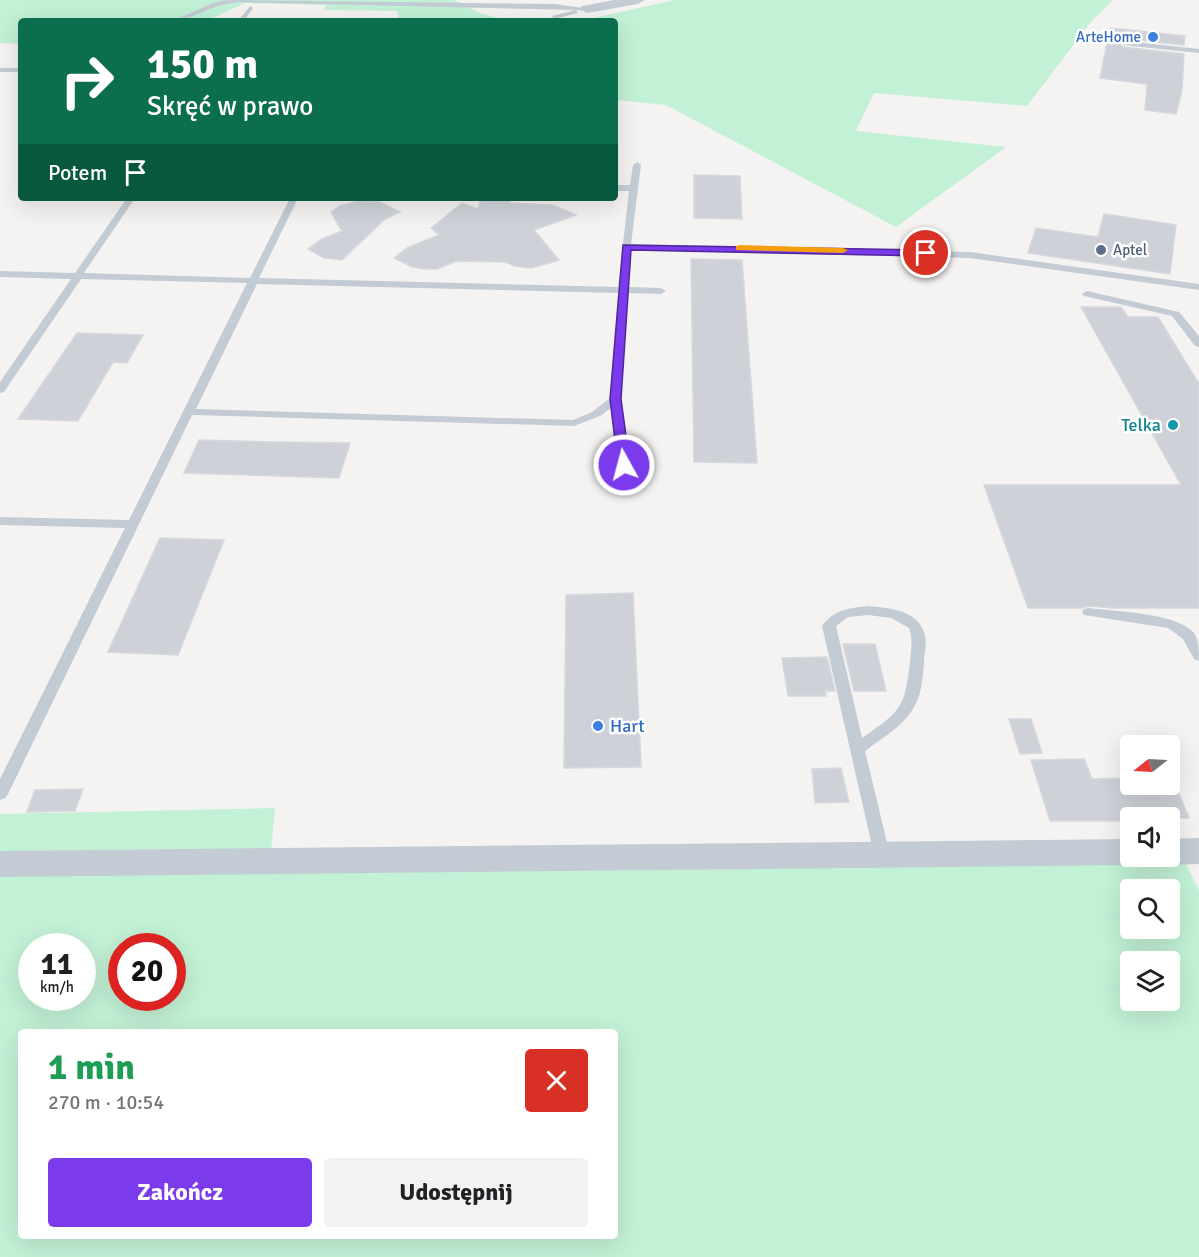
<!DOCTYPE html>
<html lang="pl">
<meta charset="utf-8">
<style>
:root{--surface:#fff;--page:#f2f2f2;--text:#202124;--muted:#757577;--accent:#7c3aed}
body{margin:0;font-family:Signika,sans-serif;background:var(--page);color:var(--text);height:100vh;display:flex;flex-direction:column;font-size:22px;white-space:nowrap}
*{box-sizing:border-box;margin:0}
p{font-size:20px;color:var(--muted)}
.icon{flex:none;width:33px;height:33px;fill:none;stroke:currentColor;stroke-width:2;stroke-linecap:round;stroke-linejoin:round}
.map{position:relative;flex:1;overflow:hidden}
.sheet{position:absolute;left:18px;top:1029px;width:600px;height:210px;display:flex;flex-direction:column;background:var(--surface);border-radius:6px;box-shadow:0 6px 24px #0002}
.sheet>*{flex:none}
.top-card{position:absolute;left:18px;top:18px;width:600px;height:183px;border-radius:6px;box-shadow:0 6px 24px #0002;background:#0b6e4f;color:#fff;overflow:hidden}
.needle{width:39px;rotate:252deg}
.controls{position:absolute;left:1120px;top:735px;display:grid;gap:12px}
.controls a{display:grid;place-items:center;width:60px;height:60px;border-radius:6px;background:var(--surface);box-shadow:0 6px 24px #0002;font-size:30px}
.speed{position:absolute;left:18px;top:933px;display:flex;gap:12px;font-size:30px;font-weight:700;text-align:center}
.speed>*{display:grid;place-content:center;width:78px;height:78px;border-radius:50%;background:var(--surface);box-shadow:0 6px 24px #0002;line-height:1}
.speed small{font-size:15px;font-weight:400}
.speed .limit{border:9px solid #d22;background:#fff;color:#111}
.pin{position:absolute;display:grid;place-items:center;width:51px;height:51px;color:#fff;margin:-26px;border:3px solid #fff;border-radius:50%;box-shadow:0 2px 6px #0007}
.me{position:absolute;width:66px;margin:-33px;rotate:353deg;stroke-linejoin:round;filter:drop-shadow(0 0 4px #0008)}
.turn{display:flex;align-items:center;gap:21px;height:126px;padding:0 30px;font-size:27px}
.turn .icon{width:78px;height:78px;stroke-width:2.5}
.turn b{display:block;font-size:42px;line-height:51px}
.then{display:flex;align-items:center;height:57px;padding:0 30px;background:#0003;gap:12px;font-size:22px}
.round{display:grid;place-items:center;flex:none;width:63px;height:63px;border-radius:6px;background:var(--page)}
.summary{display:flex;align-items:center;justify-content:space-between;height:102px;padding:0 30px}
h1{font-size:36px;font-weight:700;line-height:45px;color:#1e9e55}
.cta{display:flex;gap:12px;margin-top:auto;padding:12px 30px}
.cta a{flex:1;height:69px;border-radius:6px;background:var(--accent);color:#fff;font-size:24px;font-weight:700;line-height:69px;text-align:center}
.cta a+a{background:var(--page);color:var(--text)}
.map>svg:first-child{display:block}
.green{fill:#c2f1d5;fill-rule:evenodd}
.building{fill:#ced1d8;stroke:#d6d8de;stroke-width:1.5}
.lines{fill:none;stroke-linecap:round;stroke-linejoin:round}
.service{fill:#c3ccd4;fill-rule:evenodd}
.minor{fill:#c3ccd4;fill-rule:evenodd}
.route{fill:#7c3aed;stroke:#51269a;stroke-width:1.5}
.slow{fill:#f59e0b}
.shop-dot{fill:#3f7fe0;stroke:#fff;stroke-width:2}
.service-dot{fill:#5c6f8a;stroke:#fff;stroke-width:2}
.culture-dot{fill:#0f9aa8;stroke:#fff;stroke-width:2}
.labels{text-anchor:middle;stroke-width:5;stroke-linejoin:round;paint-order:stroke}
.far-shop-label{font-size:15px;fill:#366cbe;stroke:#fff;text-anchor:end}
.far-service-label{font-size:15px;fill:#4e5e75;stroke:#fff;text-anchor:start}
.culture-label{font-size:18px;fill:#0d838f;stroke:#fff;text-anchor:end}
.shop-label{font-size:18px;fill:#366cbe;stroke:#fff;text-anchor:start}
</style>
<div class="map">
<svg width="1199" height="1257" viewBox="0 0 1199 1257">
<rect width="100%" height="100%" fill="#f5f3f2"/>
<path class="green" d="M0,0H454L482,14L509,21H400L397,11L324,10L326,5L245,3L206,21H21V44L0,43Z
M675,0H1113L1090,23L1027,106L874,93L856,131L1006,147L896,227L666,105L615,100V21H580Z
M275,808L270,862L1170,856L1180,852L1199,890V1257H0V814ZM1131,890H1170V928H1131ZM32,946H82V998H32ZM122,946H172V998H122ZM1131,962H1170V1000H1131ZM21,1032H615V1236H21Z"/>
<path class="building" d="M1110,28L1185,36L1184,45L1125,39L1119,42L1122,47L1184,54L1182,91L1176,114L1145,110L1147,84L1100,78Z
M694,175L740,176L742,219L694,218Z
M481,198H511L510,203L553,205L576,215L534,230L559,260L532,268L514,266L506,262L457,261L437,269H424L412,267L394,258L407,248L439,235L431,228L462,203L478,209Z
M359,201L380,202L400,212L385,219L342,260L324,258L308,249L322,239L342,231L331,212L340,206Z
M1104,214L1176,225L1170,274L1028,253L1036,228L1098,237Z
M691,259L742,260L757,463L694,462Z
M1081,307H1121L1128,317H1158L1199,384V608H1114L1089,606L1082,608H1028L984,485H1181Z
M77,333L143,335L127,363L113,362L78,421L18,419Z
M199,440L277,442L350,443L339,478L184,473Z
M160,538L224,540L178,655L108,652Z
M633,593L641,767L564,768L566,595Z
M843,644H875L886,691H854Z
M827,657L835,691H825L826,696H788L782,658Z
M1009,719H1031L1042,753L1020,754Z
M1084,759L1092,779L1131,778V784H1175L1189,818H1131V821H1050L1031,760Z
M841,768L849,802L815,803L812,769Z
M83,789L75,811L27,812L35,790Z"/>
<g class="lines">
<path class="service" d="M226,0L555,4L590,9L587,11L576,10L578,13L554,19L552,16L576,10L238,2L217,6L182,21H173L213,3Z
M250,6L253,8L244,21H238Z
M1125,41L1199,49V53L1122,45L1121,43Z
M0,68H21V72H0Z
M637,162L641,165L631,244L970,252L1199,284V290L970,258L630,250L628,287L661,288L666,291L661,294L628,293L621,399L630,465L628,467L624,469L618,465L611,408L600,416L574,426L192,415L8,794L5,798L0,800V779L125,528L0,525V517L129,520L247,283L81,279L4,392L0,393V382L71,279L0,277V271L75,273L127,198H135L84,273L250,278L290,198H298L259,278L618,287L629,191H615V185H630L633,165ZM257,284L618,293L610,398L592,412L573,420L196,409Z
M1087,291L1179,312L1199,336V347L1195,346L1172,316L1084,296L1082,294Z
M868,606C889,608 920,610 925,636C927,645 924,654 924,664C922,681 922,697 911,712C900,728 881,739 865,751L890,855L888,859L882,861L876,859L874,855L822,626C833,610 849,608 868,606ZM868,615L891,618L909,628C913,639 911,649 910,661C905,708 901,711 862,738L836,626L848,617Z
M1089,608C1117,612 1175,612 1194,633C1199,641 1199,651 1199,661L1194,659L1183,639L1168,628L1084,615L1082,612L1084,609Z"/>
<path class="minor" d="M614,0H645L638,4L587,13L580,9L582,6Z
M1199,838V864L1170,865L1158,861L1156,856H1170V839Z
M1131,839V856H1145L1143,861L1131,865L0,877V851Z"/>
</g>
<path class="route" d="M623,245L926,250L931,253L926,256L631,250L621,399L630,465L624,468L618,465L610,399Z"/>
<path class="slow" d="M740,245L843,248L848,250L843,253L736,250V246Z"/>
<g class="shop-dot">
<circle cx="1153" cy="37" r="6"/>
<circle cx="598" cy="726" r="6"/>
</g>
<circle class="service-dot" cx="1101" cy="250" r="6"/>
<circle class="culture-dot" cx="1173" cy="425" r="6"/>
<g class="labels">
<g class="far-shop-label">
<text x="1141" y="42">ArteHome</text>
</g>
<g class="far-service-label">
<text x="1113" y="255">Aptel</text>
</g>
<g class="culture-label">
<text x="1161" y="431">Telka</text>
</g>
<g class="shop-label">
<text x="610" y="732">Hart</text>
</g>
</g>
</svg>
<div class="controls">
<a><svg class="needle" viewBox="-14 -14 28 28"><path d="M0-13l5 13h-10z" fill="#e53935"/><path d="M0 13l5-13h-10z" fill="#757577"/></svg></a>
<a><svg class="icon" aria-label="sound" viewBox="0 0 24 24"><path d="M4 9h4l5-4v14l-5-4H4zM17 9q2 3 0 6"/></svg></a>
<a><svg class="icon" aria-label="search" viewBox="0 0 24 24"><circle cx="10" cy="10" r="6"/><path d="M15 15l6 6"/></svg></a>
<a><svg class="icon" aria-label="layers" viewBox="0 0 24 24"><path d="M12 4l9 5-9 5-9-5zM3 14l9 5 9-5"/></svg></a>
</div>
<div class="speed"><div>11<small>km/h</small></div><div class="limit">20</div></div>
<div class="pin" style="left:926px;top:253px;background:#d93025"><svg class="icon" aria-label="arrive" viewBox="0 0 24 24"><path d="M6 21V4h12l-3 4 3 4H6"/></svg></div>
<svg class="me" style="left:624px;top:465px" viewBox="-20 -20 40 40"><circle r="17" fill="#7c3aed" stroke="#fff" stroke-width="3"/><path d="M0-11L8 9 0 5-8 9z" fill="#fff"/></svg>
<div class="top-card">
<div class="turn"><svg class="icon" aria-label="right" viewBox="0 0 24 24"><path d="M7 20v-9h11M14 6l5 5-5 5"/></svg><div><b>150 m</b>Skręć w prawo</div></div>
<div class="then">Potem<svg class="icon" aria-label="arrive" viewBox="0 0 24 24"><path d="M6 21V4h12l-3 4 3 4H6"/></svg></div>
</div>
<section class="sheet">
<div class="summary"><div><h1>1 min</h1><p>270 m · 10:54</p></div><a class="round" style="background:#d93025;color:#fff"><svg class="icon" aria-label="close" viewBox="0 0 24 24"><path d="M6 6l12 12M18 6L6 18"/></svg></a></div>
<div class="cta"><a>Zakończ</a><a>Udostępnij</a></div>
</section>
</div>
